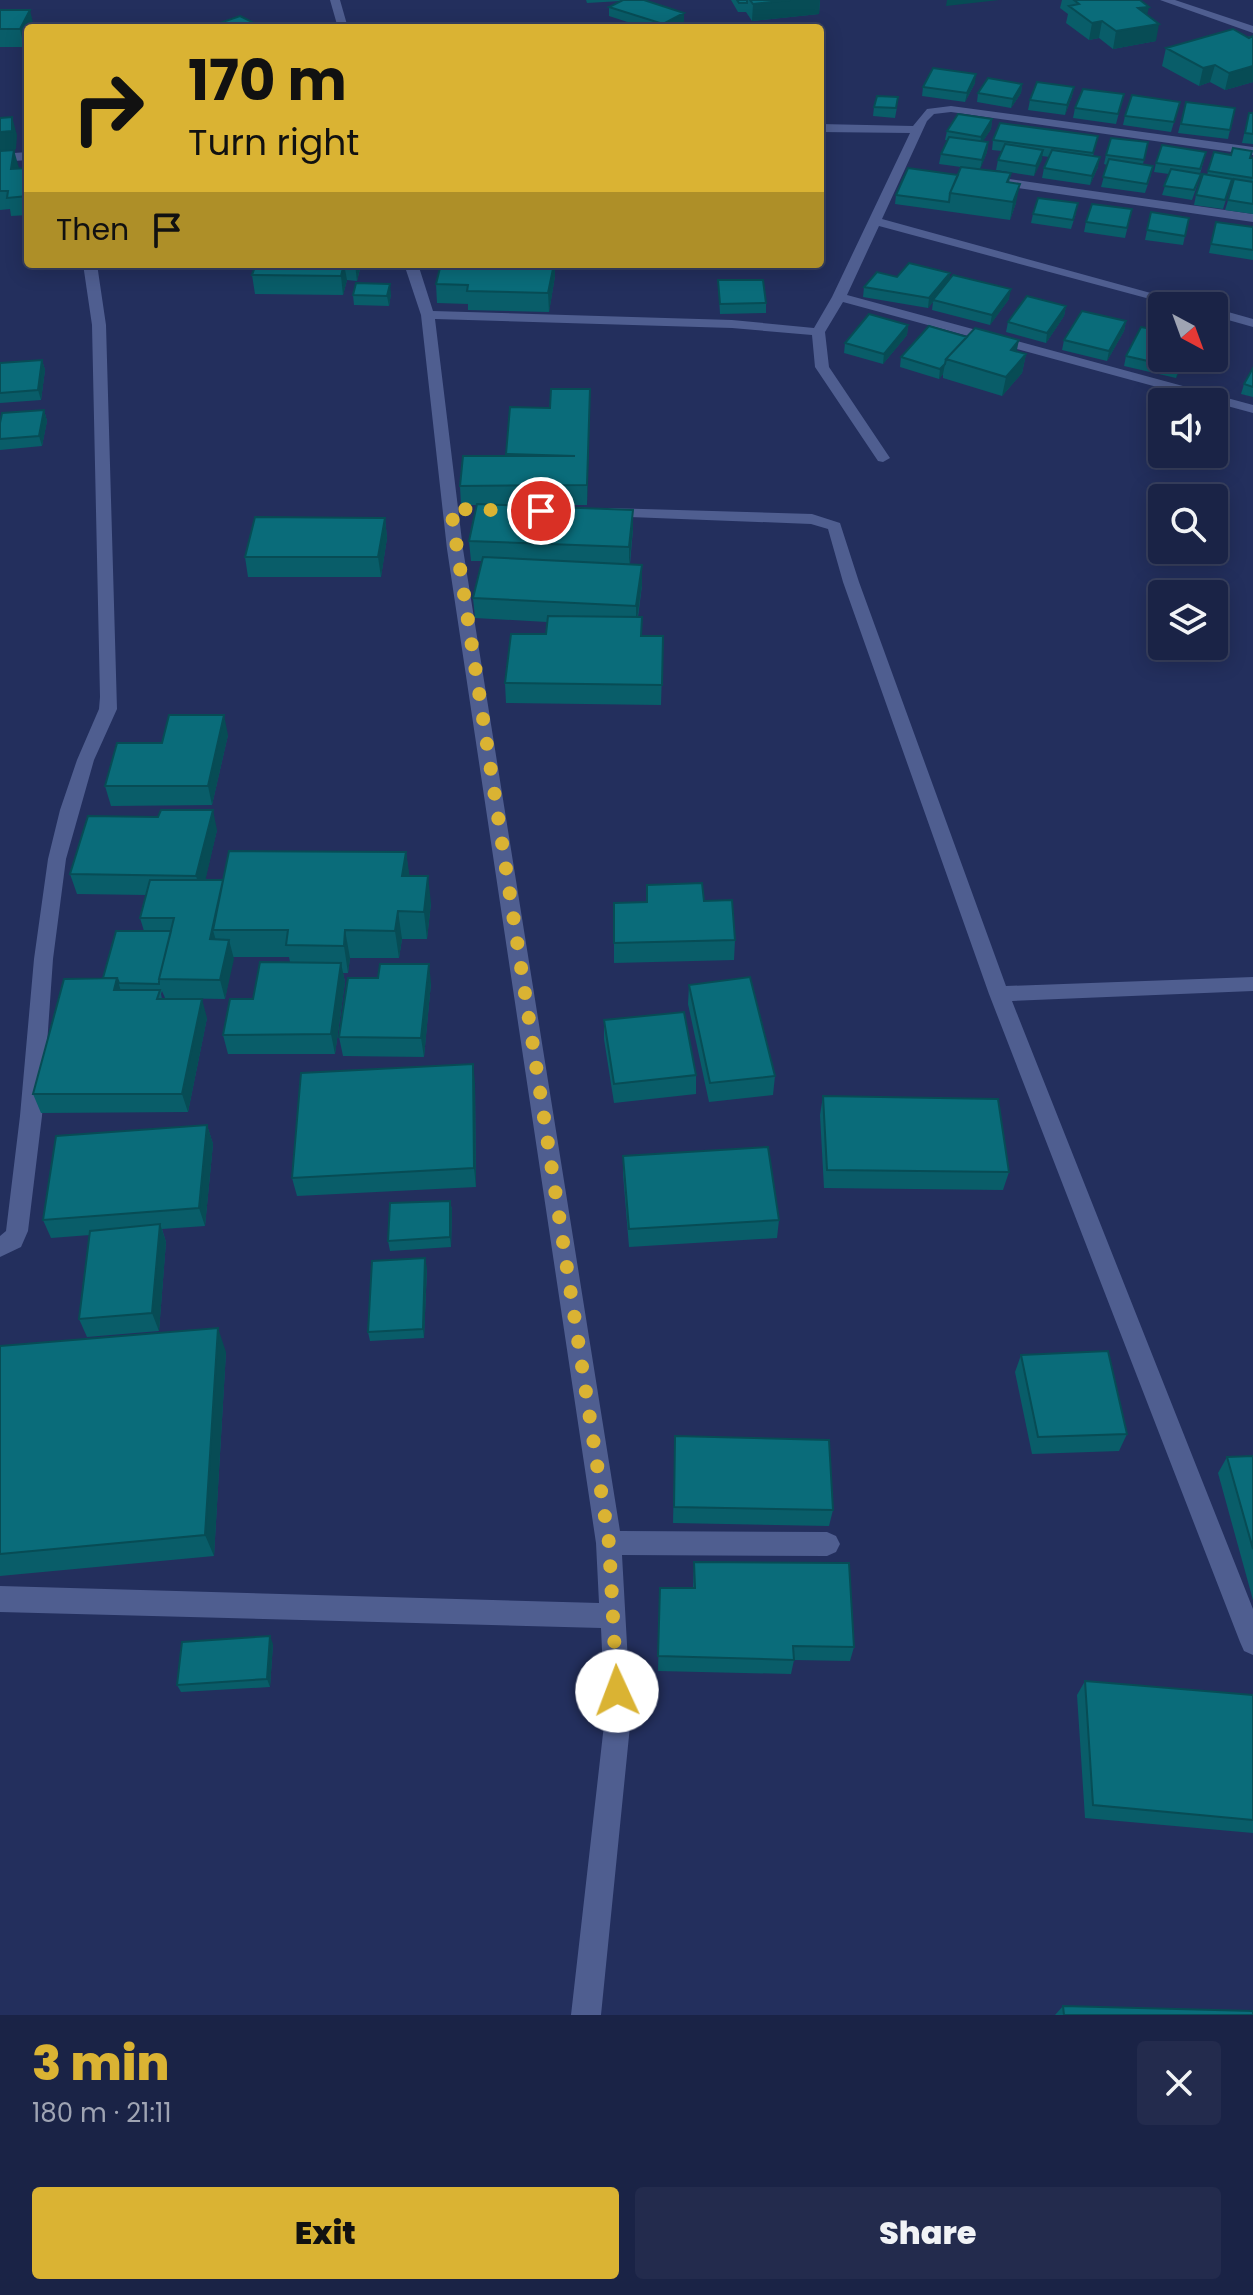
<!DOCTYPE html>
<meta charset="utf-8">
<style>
:root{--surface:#1a2346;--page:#232b4d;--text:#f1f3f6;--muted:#9fa4b3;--line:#38405f;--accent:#dab333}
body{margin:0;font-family:Poppins,sans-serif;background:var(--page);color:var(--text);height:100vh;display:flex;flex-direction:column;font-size:30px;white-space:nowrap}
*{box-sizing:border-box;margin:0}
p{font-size:26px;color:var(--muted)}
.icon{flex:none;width:44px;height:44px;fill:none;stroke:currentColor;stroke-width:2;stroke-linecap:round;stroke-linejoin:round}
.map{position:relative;height:2015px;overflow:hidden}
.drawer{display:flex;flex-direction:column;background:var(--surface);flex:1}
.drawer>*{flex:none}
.banner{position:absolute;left:24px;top:24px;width:800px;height:244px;border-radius:8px;box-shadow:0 4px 20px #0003,0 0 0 2px var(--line);background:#dab333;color:#111;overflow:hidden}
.needle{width:52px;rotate:139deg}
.buttons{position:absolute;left:1148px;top:292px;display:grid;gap:16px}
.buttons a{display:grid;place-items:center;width:80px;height:80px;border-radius:8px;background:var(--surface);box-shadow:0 4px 20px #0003,0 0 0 2px var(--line);font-size:40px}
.pin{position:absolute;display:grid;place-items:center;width:68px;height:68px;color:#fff;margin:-34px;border:4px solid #fff;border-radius:50%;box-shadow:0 2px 8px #0007}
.me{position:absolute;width:88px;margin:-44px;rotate:358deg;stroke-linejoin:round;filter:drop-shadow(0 0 6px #0008)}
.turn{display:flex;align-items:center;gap:28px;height:168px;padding:0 32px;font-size:36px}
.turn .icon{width:104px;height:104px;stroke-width:2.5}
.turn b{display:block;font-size:56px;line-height:68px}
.then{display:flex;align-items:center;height:76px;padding:0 32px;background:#0003;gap:16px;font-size:30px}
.round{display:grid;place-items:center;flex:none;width:84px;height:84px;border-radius:8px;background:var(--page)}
.overview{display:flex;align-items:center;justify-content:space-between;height:136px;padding:0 32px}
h1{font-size:48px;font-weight:800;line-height:60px;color:var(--accent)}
.cta{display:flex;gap:16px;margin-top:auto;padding:16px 32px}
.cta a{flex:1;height:92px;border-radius:8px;background:var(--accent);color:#111;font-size:32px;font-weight:800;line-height:92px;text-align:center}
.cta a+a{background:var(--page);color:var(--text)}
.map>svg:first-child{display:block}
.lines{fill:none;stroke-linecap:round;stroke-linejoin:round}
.minor{fill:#4f5e90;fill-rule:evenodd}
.wall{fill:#095d69}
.shaded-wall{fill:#074c55}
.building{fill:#0a6c7a;stroke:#074c55;stroke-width:2}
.route{stroke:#dab333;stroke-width:14;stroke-dasharray:0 25.2}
</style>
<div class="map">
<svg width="1253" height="2015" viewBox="0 0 1253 2015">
<rect width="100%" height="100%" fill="#232f5d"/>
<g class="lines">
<path class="minor" d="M330,0H340L348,28H338Z
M1160,0H1175L1253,26V33Z
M951,106L1253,147V155L951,112L934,114L927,121L882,219L1198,306H1176L879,226L847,295L1253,405V413L843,302L825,332L829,367L890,458L883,462L878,461L815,367L812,335L732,328L435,319L463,549L620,1531L827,1532L836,1536L840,1544L836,1552L827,1556L622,1555L631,1716L601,2015H571L605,1716L601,1628L0,1612V1586L599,1603L596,1543L447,549L421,315L404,264H418L433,311L732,320L814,328L832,297L910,133L820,132V124L913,126L927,109Z
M28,152V160L0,162V154Z
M995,177L1253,214V222L991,184V178Z
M83,264H97L106,325L117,709L94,760L66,859L53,959L42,1116L28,1231L21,1247L0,1257V1236L6,1231L20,1116L34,959L48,859L60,810L77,760L99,709L100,697L92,325Z
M1214,308L1253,319V327L1214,316Z
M609,508L812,514L840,523L859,582L1006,986L1253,977V991L1012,1001L1253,1609V1655L1244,1651L1240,1642L989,994L843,582L828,529L811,524L604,516V510Z"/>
</g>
<path class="wall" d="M586,0H644L684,22L672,28H646L609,16V7L621,1L587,3Z
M731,0H820L819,14L752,21L746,12H738Z
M1062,0H1140L1147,15L1156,41L1113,49L1099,38L1089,40L1066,23L1068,14L1060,8Z
M0,10L34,27L28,28L24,47H0Z
M1253,36V82L1225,90L1210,82L1199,86L1162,66L1166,48Z
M975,83L965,102L922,96L923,87Z
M1022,84L1021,93L1011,108L977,102L978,93Z
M1074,87L1072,96L1065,115L1028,110L1030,100Z
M1124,94L1116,124L1073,118L1075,108Z
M1180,102L1171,132L1123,125L1125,116Z
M1186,102L1235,108L1228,139L1178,133Z
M874,107H897L895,118L873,116Z
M1249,113H1253V144L1242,143Z
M992,119L991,129L983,141L988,142L987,152L980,169L1011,173L1009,183L1016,203L1010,220L895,204L896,195L958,175L961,167L939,164L941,154L947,140H945L947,131Z
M1098,136L1093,156L1098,167L1090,185L1042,178L1044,168L1049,157L1042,156L1034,176L996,170L998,160L1002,151L992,150L993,140Z
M1148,142L1143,164L1151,175L1145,193L1101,187L1107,165L1104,164L1106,155Z
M0,151L19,168H28V215L11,216L10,209L0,210Z
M1206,152L1200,174L1198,183L1192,200L1162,195L1169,174L1154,172L1156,163Z
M1214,152L1253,158V214L1225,210L1233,185L1231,184L1223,209L1194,205L1196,195L1207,175Z
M1132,209L1125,238L1084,232L1086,222Z
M1151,212L1189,218L1183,245L1145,240Z
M1076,213L1071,229L1031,223L1033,214Z
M1216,222L1253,227V260L1209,253Z
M256,264H361V265L357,281L347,280L343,295L255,294L252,275Z
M441,264H598L596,270L555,267V276L549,312L468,310V304L437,303L436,284Z
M950,273L949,279L1009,299L990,325L932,310L933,302L928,308L863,297L864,287L897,277Z
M718,280L766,303V313L720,314Z
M391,294L389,306L354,305L353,295Z
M1066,306L1064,316L1046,343L1006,332L1008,322Z
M1126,321L1124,331L1107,361L1062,350L1064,340Z
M908,325L907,335L883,364L844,353L845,343Z
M1016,351L1026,354L1022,373L1002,396L943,378V374L939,379L900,367L901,357Z
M1126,356L1185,358L1176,378L1124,366Z
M42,360L45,370L41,400L0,403V363Z
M1253,368V397L1241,394L1244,384Z
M590,389L587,505H509L633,529L630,564L642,565V585L638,617L642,636H663L661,705L506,703L505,683L546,634L547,622L475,618L473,598L482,561H471L469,541L477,505H461L460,486L506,456L510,407L550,408Z
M44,410L47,421L42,446L0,450V423Z
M385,518L387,538L381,577H248L245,557Z
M228,735L212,805L111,806L105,786Z
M217,830L205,880H223L406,852L409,876L431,903L427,939H402L399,958H350L348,973H343L345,982L335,1054H228L223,1035L253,999L290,962L289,957H233L225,999L165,998L162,991L161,994L162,999L207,1018L188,1112L41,1113L33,1094L103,978L144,931L140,918L146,895L77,894L70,874Z
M647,885L704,901L735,940L734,960L614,963V903L647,902Z
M378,978L431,983L424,1057L343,1056L339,1037Z
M689,985L775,1076L773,1095L709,1102L688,1004Z
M604,1020L696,1075V1094L614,1103L604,1039Z
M475,1083L476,1187L297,1196L292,1178Z
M823,1096L1009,1172L1003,1190L824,1188L820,1115Z
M207,1125L213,1144L205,1226L162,1229L166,1242L159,1331L87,1337L79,1319L90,1235L51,1238L43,1220Z
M623,1156L779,1220L777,1238L629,1247L623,1174Z
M450,1201L452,1210L451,1247L390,1251L388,1241Z
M427,1268L424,1338L370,1341L368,1332Z
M0,1346L226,1352L214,1556L0,1576Z
M1021,1355L1127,1434L1119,1451L1032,1454L1015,1372Z
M675,1436L833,1510L829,1526L673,1523Z
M1253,1456V1600L1218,1473L1227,1457Z
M694,1562L854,1647L850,1661L794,1660L791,1674L658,1671L660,1588H693Z
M273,1644L270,1687L181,1692L177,1685Z
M1085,1681L1253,1695V1833L1085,1818L1077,1695Z
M1063,2006L1253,2015H1055Z"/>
<path class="shaded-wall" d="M790,0H820L819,14L752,21L753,4Z
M947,0H999L946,6Z
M1149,7L1145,24L1138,8Z
M30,10L34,27L28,28V39L24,47L20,29Z
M684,13V22L672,28H663V24Z
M1102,21L1099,38L1089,40L1092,23Z
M1159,24L1156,41L1113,49L1116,31Z
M1215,65L1210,82L1199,86L1203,68Z
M1253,66V82L1225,90L1229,73Z
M976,74L975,83L965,102L967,93Z
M1022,84L1021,93L1011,108L1013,99Z
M1074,87L1072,96L1065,115L1067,105Z
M12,117L17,135L16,149L0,151V132Z
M992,119L991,129L980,146L981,137Z
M988,142L987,152L980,170L982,160Z
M14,150L19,168L11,169Z
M1043,150L1042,160L1034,176L1036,166Z
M1100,157L1098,167L1090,185L1092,176Z
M1020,184L1016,203L1010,220L1013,202Z
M344,264L347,280L343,295L341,276Z
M355,264H361L357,281Z
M554,264H555V276L549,312L548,293Z
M950,273L949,283L928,308L929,298Z
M390,284L391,294L389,306L387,296Z
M1011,289L1009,299L990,325L992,315Z
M1066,306L1064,316L1046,343L1047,333Z
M1126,321L1124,331L1107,361L1109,351Z
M908,325L907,335L883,364L884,354Z
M1019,340L1015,359L1011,350Z
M1026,354L1022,373L1002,396L1006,377Z
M1183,358H1185L1176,378L1179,368Z
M42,360L45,370L41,400L38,390Z
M945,364L943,374L939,379L940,369Z
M590,389V408L587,505V485Z
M44,410L47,421L42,446L39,436Z
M633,510V529L629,567V547Z
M385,518L387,538L381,577L378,557Z
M642,565V585L636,626V606Z
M224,715L228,735L212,805L208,786Z
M213,810L217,830L202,895L196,876Z
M406,852L410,879L402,876Z
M428,876L431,903L427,939L424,912Z
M224,880L213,930L218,948L210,939Z
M398,911L402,939L399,958L395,931Z
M345,930L350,958L348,973L344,946Z
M229,940L234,959L225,999L220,980Z
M341,963L345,982L335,1054L331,1034Z
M429,964L431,983L424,1057L421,1038Z
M117,978L123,998L114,990Z
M202,999L207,1018L188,1112L182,1094Z
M473,1064L475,1083L476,1187L474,1168Z
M207,1125L213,1144L205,1226L199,1208Z
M450,1201L452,1210L451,1247L450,1237Z
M160,1224L166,1242L159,1331L152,1313Z
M425,1258L427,1268L424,1338L423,1329Z
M218,1328L226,1352L214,1556L205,1535Z
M270,1636L273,1644L270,1687L267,1679Z"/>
<path class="building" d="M623,0H644L684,13L663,24L609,7Z
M737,0H747V3H739Z
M750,0H790L753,4Z
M1074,0H1140L1149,7L1138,8L1159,24L1116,31L1102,21L1092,23L1069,6L1079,4Z
M0,10H30L20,29H0Z
M240,16L262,27L259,28H214L211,26Z
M1233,29L1249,38L1253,36V66L1229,73L1215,65L1203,68L1166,48Z
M933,68L976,74L967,93L923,87Z
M988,78L1022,84L1013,99L978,93Z
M1037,82L1074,87L1067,105L1030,100Z
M1083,89L1124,94L1118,114L1075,108Z
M1132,95L1180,102L1174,122L1125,116Z
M877,96L898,97L896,108L874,107Z
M1186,102L1235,108L1230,130L1181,124Z
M1249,113H1253V134L1245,133Z
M958,114L992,119L981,137L947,131Z
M12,117V131L0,132V118Z
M1000,123L1098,136L1093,153L993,140Z
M949,137L988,142L982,160L941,154Z
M1111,138L1148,142L1144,160L1106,155Z
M1005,144L1043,150L1036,166L998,160Z
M1162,145L1206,152L1200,169L1156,163Z
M1233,148L1252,151L1250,158H1253V178L1208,171L1214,152L1231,155Z
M14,150L11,169L28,168V196L7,198L8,191H0V151Z
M1052,150L1100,157L1092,176L1044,168Z
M1109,159L1153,166L1147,184L1103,177Z
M961,167L1011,173L1007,182L1020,184L1013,202L950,193Z
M908,168L958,175L950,193L949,202L896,195Z
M1171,169L1201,174L1194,190L1164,186Z
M1203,174L1232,179L1225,200L1196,195Z
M1234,179L1253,182V204L1228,200Z
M1038,198L1078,203L1073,220L1033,214Z
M1092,204L1132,209L1127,228L1086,222Z
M1151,212L1189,218L1185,236L1147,230Z
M1216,222L1253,227V250L1211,244Z
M909,263L950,273L929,298L864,287L877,272L897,277Z
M256,264H344L341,276L252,275Z
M441,264H554L548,293L467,291L468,285L436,284Z
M953,275L1011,289L992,315L933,300Z
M718,280H763L766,303L720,304Z
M356,283L390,284L387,296L353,295Z
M1027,296L1066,306L1047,333L1008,322Z
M1082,311L1126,321L1109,351L1064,340Z
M869,314L908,325L884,354L845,343Z
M929,326L967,337L946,359L945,364L940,369L901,357Z
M1141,327L1162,331V358H1183L1179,368L1126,356Z
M975,328L1019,340L1011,350L1026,354L1006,377L946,359Z
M42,360L38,390L0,393V363Z
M1253,368V387L1244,384Z
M551,389H590L587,485L460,486L463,456H575L506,454L510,407L550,408Z
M44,410L39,436L0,439V423L2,413Z
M477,504L633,510L629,547L469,541Z
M255,517L385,518L378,557H245Z
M483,557L642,565L636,606L473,598Z
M548,616L642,617L641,636H663L662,685L505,683L511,634H546Z
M169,715H224L208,786H105L117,743H162Z
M161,810H213L196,876L70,874L88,816L158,817Z
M229,851L406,852L402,876H428L424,912L398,911L395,931L345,930L344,946L286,945L288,930H213Z
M150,880H223L210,939L229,940L220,980L159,979L174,918H140Z
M702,883L704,901L732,900L735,940L614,943V903L647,902V885Z
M116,931H171L159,979V984L119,983L117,978H103Z
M260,962L341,963L331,1034L223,1035L230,999H253Z
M380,964H429L421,1038L339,1037L348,978H378Z
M750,977L775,1076L710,1083L689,985Z
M117,978L114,990H160L157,999H202L182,1094H33L64,979Z
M684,1012L696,1075L614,1084L604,1020Z
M473,1064L474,1168L292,1178L301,1073Z
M823,1096L998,1099L1009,1172L827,1170Z
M207,1125L199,1208L43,1220L56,1136Z
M768,1147L779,1220L629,1229L623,1156Z
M450,1201V1237L388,1241L390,1203Z
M160,1224L152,1313L79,1319L90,1231Z
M425,1258L423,1329L368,1332L372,1261Z
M218,1328L205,1535L0,1554V1346Z
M1108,1351L1127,1434L1038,1437L1021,1355Z
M675,1436L829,1440L833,1510L674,1507Z
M1253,1456V1549L1227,1457Z
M694,1562L849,1563L854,1647L793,1646L794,1660L658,1656L660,1588H695Z
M270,1636L267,1679L177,1685L182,1642Z
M1085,1681L1253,1695V1820L1093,1805Z
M1063,2006L1253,2011V2015H1064Z"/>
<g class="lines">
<path class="route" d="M541,511L451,509L609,1543L617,1691"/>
</g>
</svg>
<div class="buttons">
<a><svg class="needle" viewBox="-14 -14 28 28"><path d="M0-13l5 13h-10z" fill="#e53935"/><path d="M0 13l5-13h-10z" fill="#9fa4b3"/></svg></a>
<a><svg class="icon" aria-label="sound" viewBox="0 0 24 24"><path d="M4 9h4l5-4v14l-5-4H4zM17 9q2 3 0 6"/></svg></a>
<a><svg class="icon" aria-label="search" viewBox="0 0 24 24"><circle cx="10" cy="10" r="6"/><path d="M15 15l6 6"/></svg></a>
<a><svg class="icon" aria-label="layers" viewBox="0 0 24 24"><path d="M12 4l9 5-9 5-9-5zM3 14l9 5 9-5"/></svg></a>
</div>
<div class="pin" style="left:541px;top:511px;background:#d93025"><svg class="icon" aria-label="arrive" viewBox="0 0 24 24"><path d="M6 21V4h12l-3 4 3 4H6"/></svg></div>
<svg class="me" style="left:617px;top:1691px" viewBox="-20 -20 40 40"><circle r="19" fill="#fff"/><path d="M0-13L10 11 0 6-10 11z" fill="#dab333"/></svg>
<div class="banner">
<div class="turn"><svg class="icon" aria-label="right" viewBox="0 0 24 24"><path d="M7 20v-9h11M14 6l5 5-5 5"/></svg><div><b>170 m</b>Turn right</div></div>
<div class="then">Then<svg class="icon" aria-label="arrive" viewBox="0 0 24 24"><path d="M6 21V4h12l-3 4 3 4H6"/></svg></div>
</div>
</div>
<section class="drawer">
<div class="overview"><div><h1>3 min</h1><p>180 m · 21:11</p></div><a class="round"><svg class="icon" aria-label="close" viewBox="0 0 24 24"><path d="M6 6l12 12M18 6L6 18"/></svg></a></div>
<div class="cta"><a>Exit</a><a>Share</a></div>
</section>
